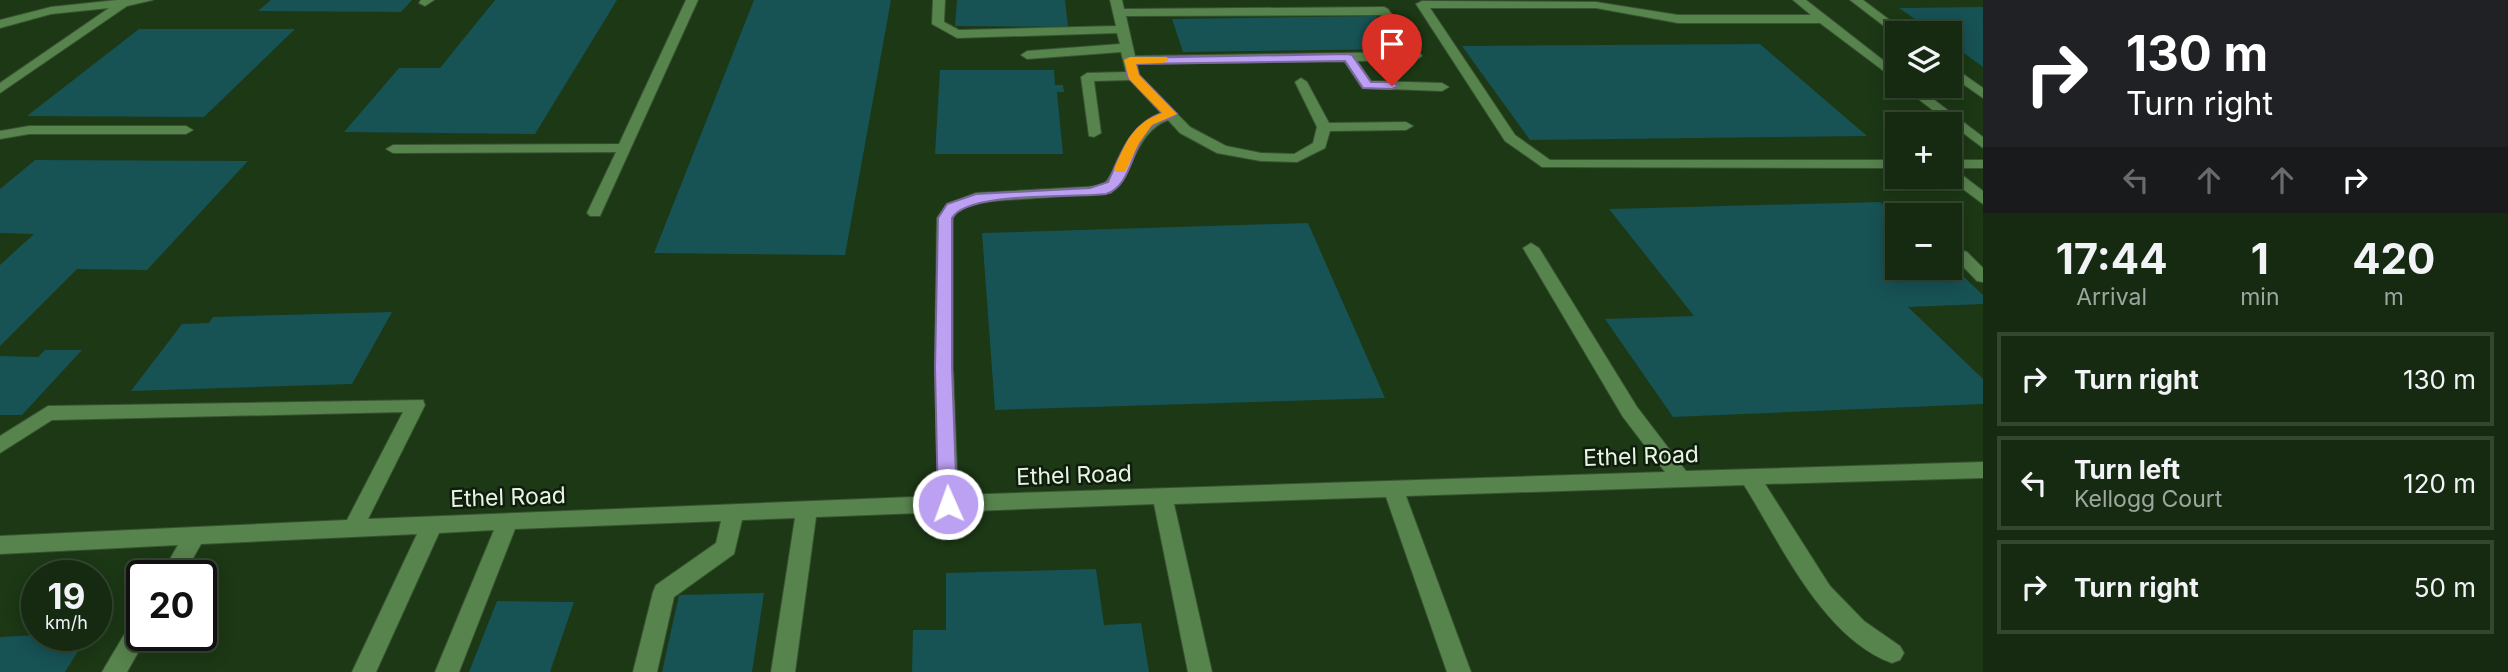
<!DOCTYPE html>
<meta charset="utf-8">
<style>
:root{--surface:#152a10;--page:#22361e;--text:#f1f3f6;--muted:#9da79f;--line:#344630}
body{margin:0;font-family:Inter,sans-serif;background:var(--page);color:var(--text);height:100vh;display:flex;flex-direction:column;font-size:26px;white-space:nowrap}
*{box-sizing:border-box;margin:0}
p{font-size:23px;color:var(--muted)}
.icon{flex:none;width:38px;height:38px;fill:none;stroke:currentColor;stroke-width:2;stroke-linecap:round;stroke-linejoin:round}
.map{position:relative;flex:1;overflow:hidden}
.side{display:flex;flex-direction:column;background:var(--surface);width:525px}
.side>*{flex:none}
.guide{background:#202124;color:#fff;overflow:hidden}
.controls{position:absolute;left:1885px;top:21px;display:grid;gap:14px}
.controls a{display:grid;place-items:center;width:77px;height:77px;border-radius:0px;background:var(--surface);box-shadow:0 4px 18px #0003,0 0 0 2px var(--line);font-size:35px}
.speed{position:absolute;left:21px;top:560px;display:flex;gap:14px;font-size:35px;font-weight:700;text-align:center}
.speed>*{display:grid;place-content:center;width:91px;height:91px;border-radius:50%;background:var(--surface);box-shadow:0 4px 18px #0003,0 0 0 2px var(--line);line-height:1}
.speed small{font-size:18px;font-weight:400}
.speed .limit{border:4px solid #111;border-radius:10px;background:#fff;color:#111}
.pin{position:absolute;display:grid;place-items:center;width:60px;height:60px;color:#fff;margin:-72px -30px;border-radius:50% 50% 50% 0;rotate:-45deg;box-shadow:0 0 7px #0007}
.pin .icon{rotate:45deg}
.me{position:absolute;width:77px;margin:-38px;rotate:358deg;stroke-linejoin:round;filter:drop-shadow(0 0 5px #0008)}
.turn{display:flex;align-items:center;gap:24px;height:147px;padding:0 28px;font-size:32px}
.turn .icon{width:91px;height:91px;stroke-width:2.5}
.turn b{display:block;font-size:49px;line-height:60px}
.lanes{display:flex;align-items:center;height:66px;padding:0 28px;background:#0003;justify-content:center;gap:35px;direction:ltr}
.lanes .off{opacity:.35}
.eta{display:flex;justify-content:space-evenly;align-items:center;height:119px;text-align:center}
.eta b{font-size:42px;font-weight:700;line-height:49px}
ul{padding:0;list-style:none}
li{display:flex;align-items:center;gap:21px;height:94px;margin:0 14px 10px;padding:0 14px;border:4px solid var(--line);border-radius:0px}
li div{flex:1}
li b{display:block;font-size:26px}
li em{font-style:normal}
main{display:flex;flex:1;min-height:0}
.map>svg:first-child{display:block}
.building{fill:#175255}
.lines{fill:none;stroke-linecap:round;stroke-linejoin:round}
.minor-casing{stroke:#385332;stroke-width:2}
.minor{fill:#57834d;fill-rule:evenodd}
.route{fill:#bca0f2;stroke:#7a689d;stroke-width:2}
.slow{fill:#f59e0b}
.labels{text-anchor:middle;stroke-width:5;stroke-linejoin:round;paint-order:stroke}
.street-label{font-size:23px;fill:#e5f6e1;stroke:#101c0d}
</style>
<main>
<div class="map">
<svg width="1983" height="672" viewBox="0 0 1983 672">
<rect width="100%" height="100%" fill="#1c3815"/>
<path class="building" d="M271,0H412L401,12L258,11Z
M495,0H617L535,134L344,132L399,68H440Z
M754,0H891L845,255L654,253Z
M957,0H1065L1068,27L955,26Z
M1983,7V67L1950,43V33H1935L1899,8Z
M1376,16L1398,49L1183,52L1172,19Z
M139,29H295L204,117L27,116Z
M1760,44L1867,136L1530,140L1462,46Z
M940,70H1054L1055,85H1063L1064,92H1057L1063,154H935Z
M35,160L248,161L147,270L77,269L0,346V265L34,234L0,233V189Z
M1880,202L1897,217V268H1950V264L1983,295V304L1908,307L1983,379V404L1673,417L1605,319L1694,316L1609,209Z
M1308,223L1385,398L995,410L982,233Z
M392,312L352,384L131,391L182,324L209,323L213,317Z
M45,350H82L22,415H0V356L38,357Z
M1096,569L1104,625L1141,623L1149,672H912L913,630H946V573Z
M764,593L752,672H662L679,595Z
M497,601L574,602L550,672H469Z
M37,635H88L65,672H0V637Z"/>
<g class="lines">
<g class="minor-casing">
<path id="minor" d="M117,0H153L127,6L0,93V83L109,8L51,14L0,28V20L51,7Z
M421,0H434L425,6L419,3Z
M686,0H698L600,216H590L587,213L616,152L393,153L386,149L393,145L619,144Z
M933,0H945L944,22L959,30L1116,26L1110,0H1122L1124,9L1384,7L1388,9L1422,56L1416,60L1357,61L1371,81L1442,83L1449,87L1442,91L1362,88L1344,61L1137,64L1139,75L1190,127L1226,146L1261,153L1294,154L1313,143L1317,127L1295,82L1301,78L1307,82L1329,123L1406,122L1413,126L1406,130L1330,131L1325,148L1297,162L1261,161L1217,153L1180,133L1168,120C1136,132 1134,171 1111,193L978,202L958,210L953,218V368L958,495L1665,472L1623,417L1523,248L1531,243L1539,248L1637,407L1686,471L1983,462V478L1765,484L1830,586L1864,621L1900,646L1904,653L1900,660L1892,663C1823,638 1781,544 1744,485L1406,496L1471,672H1447L1386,497L1174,504L1212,672H1188L1154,504L816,517L795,672H771L795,518L742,520L734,554L674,597L657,672H633L653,592L656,585L716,543L721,521L515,529L459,672H435L494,530L439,533L376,672H352L417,534L201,544L183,576H160L178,545L0,554V536L347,520L403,412L52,420L0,453V436L48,406L423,400L425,405L368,519L938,496L935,368L937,218L947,204L976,193L1102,186C1126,162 1126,127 1161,113L1130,80L1094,81L1101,133L1094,137L1089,136L1081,77L1087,73L1126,72L1121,52L1027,59L1021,55L1027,51L1120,44L1117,33L957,38L932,24ZM1381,15L1407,52L1135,56L1126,16Z
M1793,0H1806L1897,71V81L1820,23H1678L1596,8H1430L1515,135L1550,160H1897V168L1542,167L1505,141L1416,4L1422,1L1596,2L1678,15H1811Z
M1850,0H1863L1907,33L1897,36Z
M1950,65L1983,88V98L1950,75Z
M1901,86H1916L1983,137V148Z
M29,126H186L193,130L186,134H29L0,139V131Z
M1950,160H1983V168H1953L1983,191V204L1947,177H1950Z
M1961,250L1967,252L1983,268V282L1977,281L1955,258L1953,255L1955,252Z
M142,615V635H148L127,672H102L134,618Z"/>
</g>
<use href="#minor" class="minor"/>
</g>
<path class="route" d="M1348,54L1352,55L1371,82H1392L1398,86L1392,89L1363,88L1345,61L1136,64L1139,75L1177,114C1170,120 1159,120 1152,126C1131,143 1133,186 1106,194C1073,198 968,191 952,218V368L957,504L948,512L941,510L938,504L935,368L938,218L947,204L976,194L1090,188L1108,182C1121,153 1130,124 1162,113L1127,76L1126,58Z"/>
<path class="slow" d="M1167,57L1168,60L1163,63L1136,64L1139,75L1177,114L1152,125L1139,143L1125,172H1116L1114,169C1126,142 1133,123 1162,113L1129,79L1124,60L1130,57Z"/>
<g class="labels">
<g class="street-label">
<text transform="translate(1641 456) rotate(-2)" y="8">Ethel Road</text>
<text transform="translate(1074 475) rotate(-2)" y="8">Ethel Road</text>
<text transform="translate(508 497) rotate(-2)" y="8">Ethel Road</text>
</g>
</g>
</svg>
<div class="controls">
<a><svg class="icon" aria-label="layers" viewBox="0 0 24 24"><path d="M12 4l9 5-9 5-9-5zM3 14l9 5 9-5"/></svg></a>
<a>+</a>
<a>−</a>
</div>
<div class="speed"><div>19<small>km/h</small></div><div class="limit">20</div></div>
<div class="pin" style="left:1392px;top:86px;background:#d93025"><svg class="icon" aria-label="arrive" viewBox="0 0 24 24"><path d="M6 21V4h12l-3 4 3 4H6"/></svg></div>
<svg class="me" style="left:948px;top:504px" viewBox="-20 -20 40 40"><circle r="17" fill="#bca0f2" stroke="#fff" stroke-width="3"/><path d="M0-11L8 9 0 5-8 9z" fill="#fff"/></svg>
</div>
<section class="side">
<div class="guide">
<div class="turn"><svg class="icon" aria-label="right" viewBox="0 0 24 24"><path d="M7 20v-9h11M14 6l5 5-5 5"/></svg><div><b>130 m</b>Turn right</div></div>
<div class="lanes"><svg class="icon off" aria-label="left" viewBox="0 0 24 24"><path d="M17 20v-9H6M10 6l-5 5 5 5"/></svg><svg class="icon off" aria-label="ahead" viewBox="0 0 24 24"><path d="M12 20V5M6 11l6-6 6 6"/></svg><svg class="icon off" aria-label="ahead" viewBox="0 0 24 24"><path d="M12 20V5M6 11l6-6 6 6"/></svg><svg class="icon" aria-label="right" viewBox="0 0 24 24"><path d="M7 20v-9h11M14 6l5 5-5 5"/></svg></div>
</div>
<div class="eta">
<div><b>17:44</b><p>Arrival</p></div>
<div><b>1</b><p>min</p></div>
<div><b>420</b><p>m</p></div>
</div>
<ul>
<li><svg class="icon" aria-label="right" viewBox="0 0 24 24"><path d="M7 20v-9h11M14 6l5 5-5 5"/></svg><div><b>Turn right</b></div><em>130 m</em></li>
<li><svg class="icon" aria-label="left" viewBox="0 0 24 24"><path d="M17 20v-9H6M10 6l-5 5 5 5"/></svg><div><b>Turn left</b><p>Kellogg Court</p></div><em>120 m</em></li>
<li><svg class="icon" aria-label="right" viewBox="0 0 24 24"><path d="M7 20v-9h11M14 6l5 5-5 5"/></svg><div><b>Turn right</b></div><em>50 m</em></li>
</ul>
</section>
</main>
